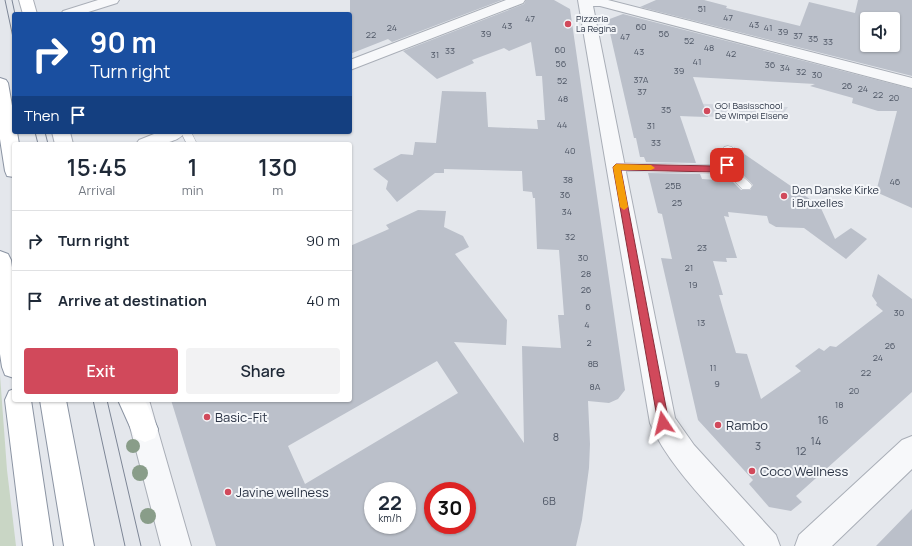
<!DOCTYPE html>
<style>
:root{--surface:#fff;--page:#f2f2f3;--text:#1f2937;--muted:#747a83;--line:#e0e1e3;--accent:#d1495b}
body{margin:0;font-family:Manrope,sans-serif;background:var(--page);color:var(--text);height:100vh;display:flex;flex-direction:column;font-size:15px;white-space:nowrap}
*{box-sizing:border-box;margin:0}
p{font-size:13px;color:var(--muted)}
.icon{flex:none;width:22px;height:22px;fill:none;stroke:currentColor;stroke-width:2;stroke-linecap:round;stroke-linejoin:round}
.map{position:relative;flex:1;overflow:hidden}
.side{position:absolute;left:12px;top:142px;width:340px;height:260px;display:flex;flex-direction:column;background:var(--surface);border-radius:4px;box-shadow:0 1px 3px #0004}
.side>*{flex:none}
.banner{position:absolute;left:12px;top:12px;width:340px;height:122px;border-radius:4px;box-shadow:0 1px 3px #0004;background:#1a4fa0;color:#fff;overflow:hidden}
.buttons{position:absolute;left:860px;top:12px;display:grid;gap:8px}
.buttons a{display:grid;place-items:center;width:40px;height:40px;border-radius:4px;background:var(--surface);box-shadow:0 1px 3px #0004;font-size:20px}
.speed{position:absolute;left:364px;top:482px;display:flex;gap:8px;font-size:20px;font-weight:700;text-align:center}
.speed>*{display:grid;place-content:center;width:52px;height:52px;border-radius:50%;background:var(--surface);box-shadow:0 1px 3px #0004;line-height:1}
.speed small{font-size:10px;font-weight:400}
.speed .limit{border:6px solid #d22;background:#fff;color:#111}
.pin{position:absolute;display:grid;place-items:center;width:34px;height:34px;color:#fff;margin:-17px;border-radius:8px;box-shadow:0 2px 6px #0006}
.me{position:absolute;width:44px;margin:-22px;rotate:350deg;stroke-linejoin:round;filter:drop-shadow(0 0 3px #0008)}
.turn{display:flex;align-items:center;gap:14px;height:84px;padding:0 12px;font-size:18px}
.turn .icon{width:52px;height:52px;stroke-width:2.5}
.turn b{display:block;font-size:28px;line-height:34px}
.then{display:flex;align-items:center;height:38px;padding:0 12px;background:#0003;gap:8px;font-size:15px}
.eta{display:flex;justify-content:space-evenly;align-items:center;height:68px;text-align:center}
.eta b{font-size:24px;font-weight:600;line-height:28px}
.action{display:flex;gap:8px;margin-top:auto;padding:8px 12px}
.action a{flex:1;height:46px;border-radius:4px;background:var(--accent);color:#fff;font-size:16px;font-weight:600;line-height:46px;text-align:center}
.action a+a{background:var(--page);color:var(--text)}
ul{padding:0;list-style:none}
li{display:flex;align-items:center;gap:12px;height:60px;padding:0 12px;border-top:1px solid var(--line)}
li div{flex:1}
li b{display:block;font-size:15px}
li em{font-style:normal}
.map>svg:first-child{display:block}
.built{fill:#d2d6de}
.green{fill:#c9d6c5}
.building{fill:#bbc0ca;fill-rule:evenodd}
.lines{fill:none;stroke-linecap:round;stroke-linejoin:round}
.service-casing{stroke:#a9aeb7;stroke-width:1}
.minor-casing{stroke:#a9aeb7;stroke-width:2}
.secondary-casing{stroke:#a9aeb7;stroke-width:2}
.trunk-casing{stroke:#8b94a3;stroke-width:2}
.service{fill:#f7f8fa;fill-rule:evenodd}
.minor{fill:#f7f8fa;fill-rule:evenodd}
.secondary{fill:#fff;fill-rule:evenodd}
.trunk{fill:#fff;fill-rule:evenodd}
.tram{stroke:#7d8696;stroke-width:1}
.tree{fill:#899d89}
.route{fill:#d1495b;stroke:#882f3b}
.slow{fill:#f59e0b}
.poi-dot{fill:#d1495b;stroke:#f4f6f9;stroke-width:1.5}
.labels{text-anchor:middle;stroke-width:4;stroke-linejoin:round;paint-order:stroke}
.number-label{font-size:9px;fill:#4f5766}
.far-poi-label{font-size:9px;fill:#2b3445;stroke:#f4f6f9;text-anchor:start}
.poi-label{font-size:11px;fill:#2b3445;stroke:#f4f6f9;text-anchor:start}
.near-number-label{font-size:11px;fill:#4f5766}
.near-poi-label{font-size:13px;fill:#2b3445;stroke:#f4f6f9;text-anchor:start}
</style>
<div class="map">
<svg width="912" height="546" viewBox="0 0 912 546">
<rect width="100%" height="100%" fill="#e4e7ec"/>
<path class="built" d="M626,101L788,107L780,118L629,115Z"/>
<path class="green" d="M0,375L7,470L16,546H0Z"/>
<path class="building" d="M350,0H502L392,42L388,39L350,54Z
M526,0H554L570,9L625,390L618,399L609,403L588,401L590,444L589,468L582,520L576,546H216L171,400H350V246L389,229L386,225L418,210L446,211L444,227L463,236L469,247L455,254L507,320L506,345L454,342L524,443L522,346L561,348L558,315H564L559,250L537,249L535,198H533L532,192L523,191L522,171L444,169V173H435L397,202L386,189L388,181L373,169L401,154L413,155L415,142L436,143L442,91L486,92L488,127L538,129L537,120H545L542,76H536L531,42L509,51L504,48L472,60L474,63L437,79L403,51L524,4ZM437,361L458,393L305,484L288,446ZM373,491H407V525H373ZM433,491H467V525H433Z
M656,0H704L727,6L726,8L800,26L809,2L855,13L858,0H912V76L640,7ZM867,19H893V45H867Z
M623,14L912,89V208L876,192L897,111H878L852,103L853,98L810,86L815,84L693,77L708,117L680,116L696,163L646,162L644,157H640L636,138H634L607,20Z
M734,147L820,206L835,239L851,228L867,239L846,259L804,228L776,227L769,223L767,216L728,212L729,217L724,216L737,258H726L727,262L713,261L723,295H719L736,353L747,354L761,399L801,371L795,366L819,348L824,351L830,346L836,347L883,311L876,305L877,303L872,296L878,274L912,299V392L796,496L802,502L791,511L769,507L749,484L753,480L698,420L661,258L672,259L662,214L658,213L648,173L700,174L702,179L732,181L741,190H750L753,185L744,176Z
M912,509V546H876Z"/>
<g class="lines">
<g class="service-casing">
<path id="service" d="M181,132H191L197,144H187Z
M728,146L732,147L733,150C729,165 739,174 750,183L752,186L750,189H742L725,171L715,173L617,171L613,170L611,167L613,164L617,163L715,165L722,164C720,158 721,153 724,147Z"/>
</g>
<g class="minor-casing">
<path id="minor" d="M98,0H119L117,3L82,14H61L63,11Z
M506,0H525L523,3L350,70V60Z
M578,0H608L912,78V88L600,6H593L675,418L694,445L776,535L780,546H745C714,510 668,466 650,423Z
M52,132H70L73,144H55Z
M159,132H185C176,146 150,144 136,144L139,140Z
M123,400H149L191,546H161Z
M912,436V469L832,546H795L799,535L902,440Z"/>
</g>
<g class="secondary-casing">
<path id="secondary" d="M19,0H33L37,14H23Z"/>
</g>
<g class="trunk-casing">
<path id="trunk" d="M0,78L6,80L8,83L14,117V132H17L19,144H14V177L7,176L5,171L0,139Z
M0,251L8,254L11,260L14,282V378L5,375L2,367L0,354Z
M14,389V400H31L53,546H23L5,400L9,391Z
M40,400H66L94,546H64Z
M118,400H145L158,429L155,438L145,442L135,438Z"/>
</g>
<use href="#service" class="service"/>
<use href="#minor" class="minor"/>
<use href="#secondary" class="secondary"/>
<use href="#trunk" class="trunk"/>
<path class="tram" d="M5,0L14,42
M12,0L15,14
M35,132L38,144
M45,132L48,144
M93,400L125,546
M107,400L141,546"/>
</g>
<g class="tree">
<circle cx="133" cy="446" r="7"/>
<circle cx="140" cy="473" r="8"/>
<circle cx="148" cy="516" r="8"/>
</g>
<path class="route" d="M727,162L731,165V168L715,172L621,170L669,423L667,427L663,428L659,427L658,423L613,167L616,164L715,166Z"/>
<path class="slow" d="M616,164L651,165L655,168L651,170H621L628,207L624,210L620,207L613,167Z"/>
<g class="poi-dot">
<circle cx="568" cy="24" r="4"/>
<circle cx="707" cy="111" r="4"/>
<circle cx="784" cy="196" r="4"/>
<circle cx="207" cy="417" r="4"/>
<circle cx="718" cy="425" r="4"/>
<circle cx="752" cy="471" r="4"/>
<circle cx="228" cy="492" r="4"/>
</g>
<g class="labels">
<g class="number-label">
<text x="702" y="12">51</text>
<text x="728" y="21">47</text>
<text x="530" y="22">47</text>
<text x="754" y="28">43</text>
<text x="507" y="29">43</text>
<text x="641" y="30">60</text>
<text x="392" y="31">24</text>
<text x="768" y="31">41</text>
<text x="783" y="35">39</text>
<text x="486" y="37">39</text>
<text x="664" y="37">56</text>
<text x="371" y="38">22</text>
<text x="798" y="39">37</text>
<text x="625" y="40">47</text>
<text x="813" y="42">35</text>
<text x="689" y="44">52</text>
<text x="828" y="45">33</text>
<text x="709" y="51">48</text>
<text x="560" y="53">60</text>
<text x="450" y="54">33</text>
<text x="639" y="55">43</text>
<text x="731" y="57">42</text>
<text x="435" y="58">31</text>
<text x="697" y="65">41</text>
<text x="561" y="67">56</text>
<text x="770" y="68">36</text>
<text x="785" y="71">34</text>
<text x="679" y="74">39</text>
<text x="801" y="75">32</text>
<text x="817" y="78">30</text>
<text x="641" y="83">37A</text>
<text x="562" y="84">52</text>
<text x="847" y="89">26</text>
<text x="863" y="92">24</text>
<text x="642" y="95">37</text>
<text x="878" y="98">22</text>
<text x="894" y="101">20</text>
<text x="563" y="102">48</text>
<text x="666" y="113">35</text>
<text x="562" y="128">44</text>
<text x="651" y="129">31</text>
<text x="656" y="146">33</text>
<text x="570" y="154">40</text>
<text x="568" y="183">38</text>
<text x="895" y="185">46</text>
<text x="673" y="189">25B</text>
<text x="565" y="198">36</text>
<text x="677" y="206">25</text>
<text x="567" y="215">34</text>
<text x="570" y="240">32</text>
<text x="702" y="251">23</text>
<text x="583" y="261">30</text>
<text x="689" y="271">21</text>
<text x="586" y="277">28</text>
<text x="693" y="288">19</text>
<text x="586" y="293">26</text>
<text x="588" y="310">6</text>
<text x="899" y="316">30</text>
<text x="701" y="326">13</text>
<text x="587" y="328">4</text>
<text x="589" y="346">2</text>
<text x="890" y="349">26</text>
<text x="878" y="361">24</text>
<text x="593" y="367">8B</text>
<text x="713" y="371">11</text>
<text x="866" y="376">22</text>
<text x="717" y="387">9</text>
<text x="595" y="390">8A</text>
<text x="854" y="394">20</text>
<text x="839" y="408">18</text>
</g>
<g class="far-poi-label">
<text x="576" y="22">Pizzeria<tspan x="576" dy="10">La Regina</tspan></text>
<text x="715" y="109">GO! Basisschool<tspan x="715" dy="10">De Wimpel Elsene</tspan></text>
</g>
<g class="poi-label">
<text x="792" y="194">Den Danske Kirke<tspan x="792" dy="13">i Bruxelles</tspan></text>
</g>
<g class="near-number-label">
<text x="823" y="424">16</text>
<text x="556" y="441">8</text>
<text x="816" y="445">14</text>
<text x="758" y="450">3</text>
<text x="801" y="455">12</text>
<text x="549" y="505">6B</text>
</g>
<g class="near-poi-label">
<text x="215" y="422">Basic-Fit</text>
<text x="726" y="430">Rambo</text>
<text x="760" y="476">Coco Wellness</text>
<text x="236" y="497">Javine wellness</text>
</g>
</g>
</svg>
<div class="buttons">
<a><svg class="icon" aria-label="sound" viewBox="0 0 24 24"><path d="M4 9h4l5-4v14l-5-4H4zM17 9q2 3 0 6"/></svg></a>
</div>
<div class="speed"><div>22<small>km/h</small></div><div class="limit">30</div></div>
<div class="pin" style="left:727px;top:165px;background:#d93025"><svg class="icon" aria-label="arrive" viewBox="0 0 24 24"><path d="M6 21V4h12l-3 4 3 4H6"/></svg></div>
<svg class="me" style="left:663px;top:423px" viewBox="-20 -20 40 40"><path d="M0-17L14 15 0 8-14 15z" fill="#d1495b" stroke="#fff" stroke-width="4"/></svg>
<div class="banner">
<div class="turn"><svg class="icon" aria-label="right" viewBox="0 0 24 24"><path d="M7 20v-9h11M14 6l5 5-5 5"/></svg><div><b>90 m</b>Turn right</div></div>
<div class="then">Then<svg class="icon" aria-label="arrive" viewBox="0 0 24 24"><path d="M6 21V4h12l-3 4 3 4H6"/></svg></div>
</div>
<section class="side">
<div class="eta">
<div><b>15:45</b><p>Arrival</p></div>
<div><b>1</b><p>min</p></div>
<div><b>130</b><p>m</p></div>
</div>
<ul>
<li><svg class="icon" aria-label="right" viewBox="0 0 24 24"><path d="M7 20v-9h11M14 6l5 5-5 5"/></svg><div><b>Turn right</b></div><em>90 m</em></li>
<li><svg class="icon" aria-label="arrive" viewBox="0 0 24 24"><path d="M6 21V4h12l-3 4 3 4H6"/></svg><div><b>Arrive at destination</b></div><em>40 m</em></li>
</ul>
<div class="action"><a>Exit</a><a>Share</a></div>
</section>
</div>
